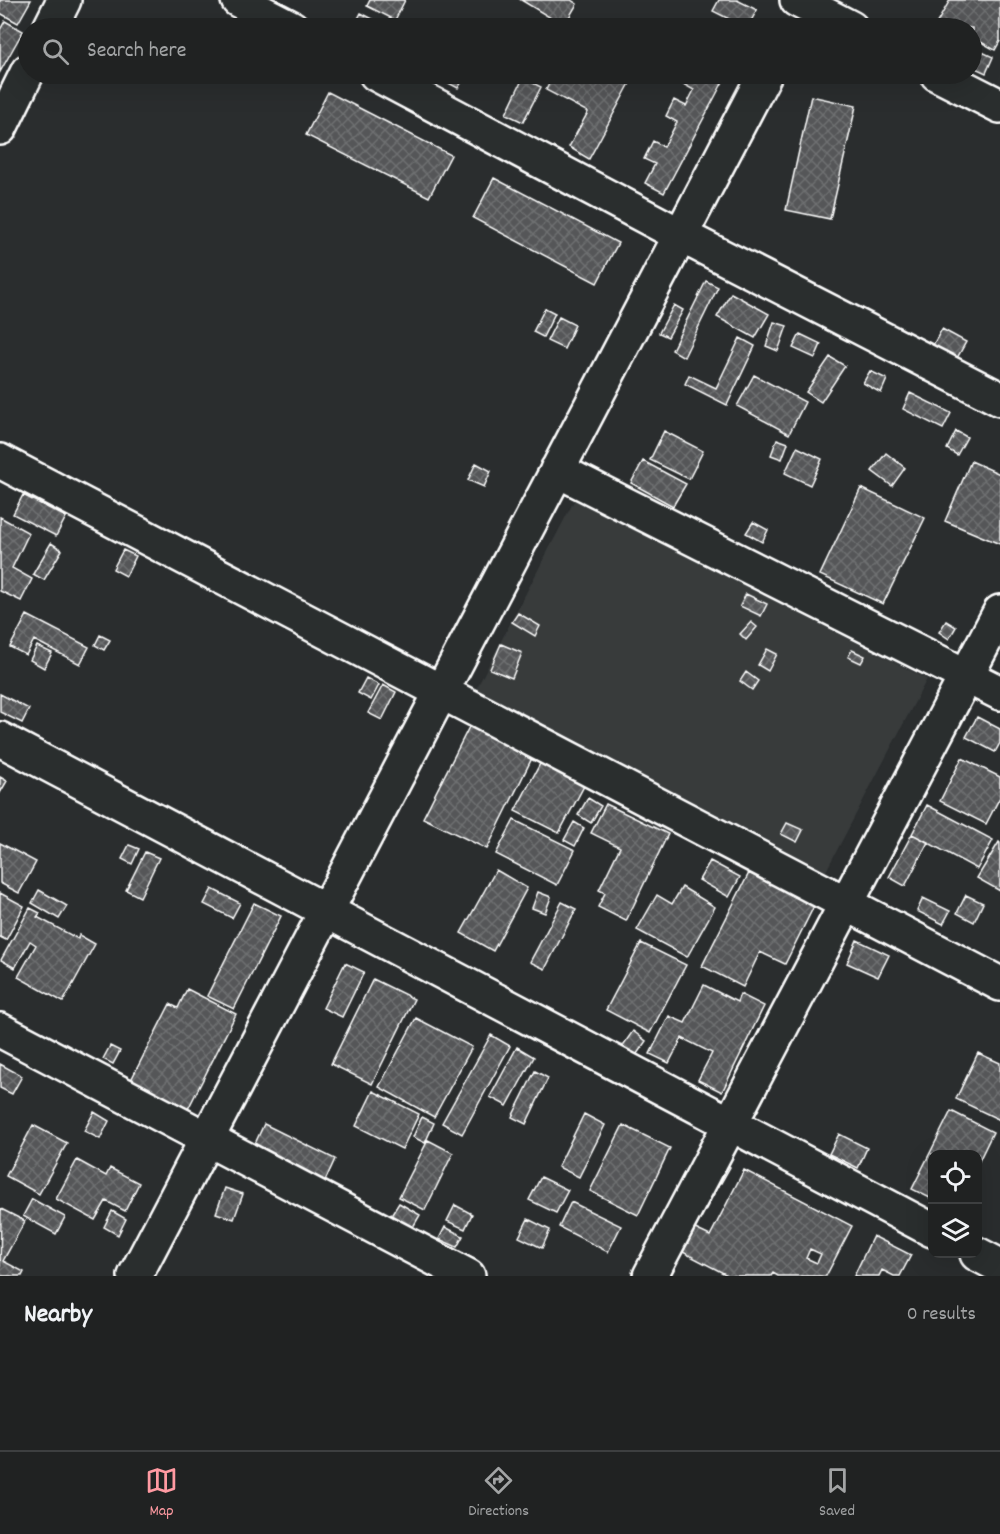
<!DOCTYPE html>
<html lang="en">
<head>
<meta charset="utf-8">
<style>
  :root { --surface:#202222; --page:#2d2f2f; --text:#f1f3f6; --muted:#a2a4a5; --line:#3d3f40; --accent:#ff9aa2 }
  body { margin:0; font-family:Dekko,sans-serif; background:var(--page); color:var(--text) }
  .controls { position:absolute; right:18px; bottom:18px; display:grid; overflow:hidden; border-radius:12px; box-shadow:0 6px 24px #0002 }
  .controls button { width:54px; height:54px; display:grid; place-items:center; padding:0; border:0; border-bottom:2px solid var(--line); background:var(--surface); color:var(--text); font:30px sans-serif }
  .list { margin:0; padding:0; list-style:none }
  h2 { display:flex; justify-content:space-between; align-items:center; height:78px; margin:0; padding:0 24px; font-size:26px }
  h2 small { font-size:20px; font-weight:400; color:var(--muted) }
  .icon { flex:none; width:33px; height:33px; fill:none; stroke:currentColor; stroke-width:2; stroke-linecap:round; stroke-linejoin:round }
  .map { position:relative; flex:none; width:1000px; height:1276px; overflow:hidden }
  .search { position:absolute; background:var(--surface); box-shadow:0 6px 24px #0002; left:18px; right:18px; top:18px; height:66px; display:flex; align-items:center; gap:15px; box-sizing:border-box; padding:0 21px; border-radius:33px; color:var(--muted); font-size:22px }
  .sheet { height:174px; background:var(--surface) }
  nav { display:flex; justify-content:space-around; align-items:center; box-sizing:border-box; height:84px; border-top:2px solid var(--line); background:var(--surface); font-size:16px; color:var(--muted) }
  nav a { display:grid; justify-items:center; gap:3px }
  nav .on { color:var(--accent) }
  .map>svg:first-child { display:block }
</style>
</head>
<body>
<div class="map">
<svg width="1000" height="1276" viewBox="0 0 1000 1276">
  <defs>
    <pattern id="building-cross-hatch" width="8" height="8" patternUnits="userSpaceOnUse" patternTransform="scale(1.5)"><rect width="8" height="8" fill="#555758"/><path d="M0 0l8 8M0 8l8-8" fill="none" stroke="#6e7071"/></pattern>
  </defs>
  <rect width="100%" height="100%" fill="#2a2d2e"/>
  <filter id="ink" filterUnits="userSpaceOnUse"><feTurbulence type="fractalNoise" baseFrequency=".0167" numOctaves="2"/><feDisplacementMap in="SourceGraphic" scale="12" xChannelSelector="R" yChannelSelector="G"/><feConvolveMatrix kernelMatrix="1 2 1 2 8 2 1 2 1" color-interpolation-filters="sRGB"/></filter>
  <g filter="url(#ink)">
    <path fill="#373a3b" d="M576,497L927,679L824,875L474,693Z"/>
    <path fill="url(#building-cross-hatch)" stroke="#fff" stroke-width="1.5" fill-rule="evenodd" d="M0,0H31L18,23L0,13Z
      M370,0H405L395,20L367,6Z
      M521,0H571L577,4L564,26Z
      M719,0H737L757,10L747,28L713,11Z
      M950,0H1000V41L995,50L972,37V28H934Z
      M361,13L390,28H353Z
      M5,21L23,31L0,72V30Z
      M980,51L993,57L986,73L973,67Z
      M438,74H467L458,88L437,77Z
      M554,74H635L589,159L569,147L588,112L546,90Z
      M689,74H727L664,193L645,183L655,164L644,159L653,141L664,147L677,122L666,116L674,100L686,106L694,90L683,84Z
      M523,78L541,87L523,122L506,114Z
      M328,92L451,155L429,197L306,135Z
      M811,96L856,106L830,219L786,210Z
      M494,178L618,243L597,283L473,218Z
      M706,281L718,287L684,357L672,350Z
      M731,293L769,314L755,338L717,317Z
      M674,305L683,310L668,337L659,333Z
      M545,308L555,313L543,337L533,332Z
      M559,317L575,325L564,349L547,341Z
      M774,322L787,326L778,351L766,346Z
      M942,329L966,342L957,358L933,345Z
      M800,334L821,344L815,358L793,348Z
      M740,338L755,346L727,405L685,384L689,375L716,388Z
      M830,357L845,366L821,402L806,392Z
      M870,371L887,379L881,393L863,383Z
      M754,375L805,402L789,434L737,406Z
      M910,393L951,413L943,429L903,409Z
      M664,431L703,451L689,479L650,460Z
      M956,431L967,437L957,455L947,449Z
      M777,439L788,443L782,459L771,455Z
      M797,447L822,459L810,485L785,473Z
      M886,453L905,468L892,486L872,471Z
      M643,461L686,484L673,506L631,483Z
      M971,461L1000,474V544L945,521Z
      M476,463L491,471L484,487L468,480Z
      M861,488L925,518L883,604L820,575Z
      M23,495L66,517L56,536L13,514Z
      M0,517L29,533L12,568L32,579L21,601L0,591Z
      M753,522L768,530L762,542L746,533Z
      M51,543L62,550L44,580L33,574Z
      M123,550L136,556L126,576L113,569Z
      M746,594L767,604L761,616L740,606Z
      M518,613L540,626L535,636L512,622Z
      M27,615L89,647L80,664L34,640L26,655L10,647Z
      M946,621L956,627L949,639L939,632Z
      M751,622L757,627L746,640L740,634Z
      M100,635L110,640L104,650L95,645Z
      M501,644L522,653L512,678L490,669Z
      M37,646L52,653L44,668L30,660Z
      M767,649L777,654L768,671L758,665Z
      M852,650L865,656L861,663L848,657Z
      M746,672L758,681L752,690L740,681Z
      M366,678L379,685L371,700L358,693Z
      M383,685L396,692L382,720L368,713Z
      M0,694L29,709L22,723L0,712Z
      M977,717L1000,729V743L995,752L966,737Z
      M470,725L533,756L487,849L423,818Z
      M962,758L1000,777V797L986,824L940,801Z
      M541,762L585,784L559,833L515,811Z
      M0,777L7,781L0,793Z
      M588,798L601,806L591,823L578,815Z
      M606,804L668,834L626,921L598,907L605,893L599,890L620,847L591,833Z
      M927,805L993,840L977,869L912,834Z
      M514,820L575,850L557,885L496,854Z
      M574,822L584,828L575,846L564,840Z
      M787,823L803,830L797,842L781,834Z
      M912,834L928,842L905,886L889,877Z
      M999,842L1000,843V891L977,878Z
      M0,843L36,862L19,893L0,883Z
      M129,845L139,849L132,864L122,859Z
      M145,852L159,858L140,897L126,890Z
      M710,861L740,877L729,897L699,880Z
      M496,870L527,888L493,951L461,933Z
      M749,873L814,906L785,964L760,952L743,987L702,966Z
      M682,887L715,907L687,957L637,930L657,895L672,904Z
      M212,889L240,903L232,918L204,904Z
      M39,890L67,906L59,919L32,903Z
      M538,892L551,897L545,913L532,908Z
      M0,893L24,906L6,940L0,937Z
      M966,895L983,903L974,922L957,913Z
      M923,898L950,911L943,924L917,911Z
      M562,902L576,909L545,969L530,962Z
      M254,903L281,916L234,1009L207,996Z
      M30,908L40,913L37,917L78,939L79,935L95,944L63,1002L18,977L36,945L30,941L15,968L1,960Z
      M857,940L889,955L878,977L847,963Z
      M641,943L686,965L650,1033L606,1010Z
      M345,963L364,972L342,1017L323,1008Z
      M373,979L414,999L372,1084L331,1064Z
      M704,985L737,1002L740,994L764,1006L722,1092L698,1080L712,1053L682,1038L669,1063L650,1054L669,1016L685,1023Z
      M187,989L236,1014L187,1111L130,1082L170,1004L178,1008Z
      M416,1018L472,1047L434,1117L379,1087Z
      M633,1031L646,1041L632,1061L619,1051Z
      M491,1035L510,1046L462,1134L442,1123Z
      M110,1046L120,1051L113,1064L103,1059Z
      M517,1047L534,1057L507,1106L490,1097Z
      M978,1053L1000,1063V1120L956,1099Z
      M0,1064L22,1076L12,1094L0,1088Z
      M535,1071L548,1078L526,1124L512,1117Z
      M373,1091L419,1114L402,1149L356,1126Z
      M951,1111L993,1132L978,1163V1154H932V1199L912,1189Z
      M94,1112L109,1121L100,1139L84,1131Z
      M584,1114L605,1125L579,1177L558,1167Z
      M422,1117L434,1123L425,1143L413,1137Z
      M264,1124L335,1159L325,1181L254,1146Z
      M33,1125L67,1143L39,1194L6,1176Z
      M623,1125L670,1148L638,1215L590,1191Z
      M839,1134L867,1148L858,1168L829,1154Z
      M428,1140L453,1153L425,1210L399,1197Z
      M77,1160L106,1176L110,1168L139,1183L125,1211L106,1201L95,1220L56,1199Z
      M719,1161L730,1167L721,1183L710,1177Z
      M744,1170L852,1226L826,1276H778L773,1273L771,1276H729L677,1249L689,1226L710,1236ZM810,1249L821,1254L817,1263L806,1258Z
      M541,1177L568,1190L556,1213L529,1200Z
      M225,1188L243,1194L234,1219L216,1213Z
      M32,1199L65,1217L56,1234L23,1216Z
      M571,1202L621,1226L608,1252L559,1227Z
      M399,1203L420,1215L409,1234L387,1222Z
      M455,1205L472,1214L465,1229L447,1221Z
      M1,1209L25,1221L3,1261L24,1272L22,1276H0Z
      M112,1211L126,1219L118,1235L104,1227Z
      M528,1219L550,1230L542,1248L519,1237Z
      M445,1227L463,1236L457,1247L439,1239Z
      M873,1236L911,1255L900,1276H894L882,1270L879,1276H854Z"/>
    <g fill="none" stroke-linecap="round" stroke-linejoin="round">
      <defs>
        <path id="minor" d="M238,0L292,28
          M797,0L851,28
          M50,28L64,0
          M376,74L680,235L1000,399
          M937,74L1000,106
          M0,128L28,71
          M0,461L1000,984
          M557,470L1000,693
          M0,739L932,1230
          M0,1030L468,1276
          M977,1254L1000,1266
          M135,1276L765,74
          M650,1276L1000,612"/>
      </defs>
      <use href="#minor" stroke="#fff" stroke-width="38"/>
      <use href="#minor" stroke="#2a2d2e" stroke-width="33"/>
    </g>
  </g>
</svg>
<div class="controls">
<button><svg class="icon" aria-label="locate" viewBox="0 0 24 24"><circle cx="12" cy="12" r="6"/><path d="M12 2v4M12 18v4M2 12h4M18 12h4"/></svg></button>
<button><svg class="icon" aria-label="layers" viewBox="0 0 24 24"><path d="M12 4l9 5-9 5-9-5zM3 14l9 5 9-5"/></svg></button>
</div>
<div class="search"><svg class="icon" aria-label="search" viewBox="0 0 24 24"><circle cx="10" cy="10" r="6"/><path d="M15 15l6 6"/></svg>Search here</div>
</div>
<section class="sheet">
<h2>Nearby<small>0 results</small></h2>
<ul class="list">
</ul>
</section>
<nav>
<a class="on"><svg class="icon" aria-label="map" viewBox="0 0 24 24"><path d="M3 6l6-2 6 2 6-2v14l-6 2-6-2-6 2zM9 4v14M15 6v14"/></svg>Map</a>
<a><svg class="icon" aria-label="directions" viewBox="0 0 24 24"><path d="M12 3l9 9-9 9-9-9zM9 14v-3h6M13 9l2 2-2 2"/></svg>Directions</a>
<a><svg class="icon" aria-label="saved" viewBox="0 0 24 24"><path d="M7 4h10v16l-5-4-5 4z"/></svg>Saved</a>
</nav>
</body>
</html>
